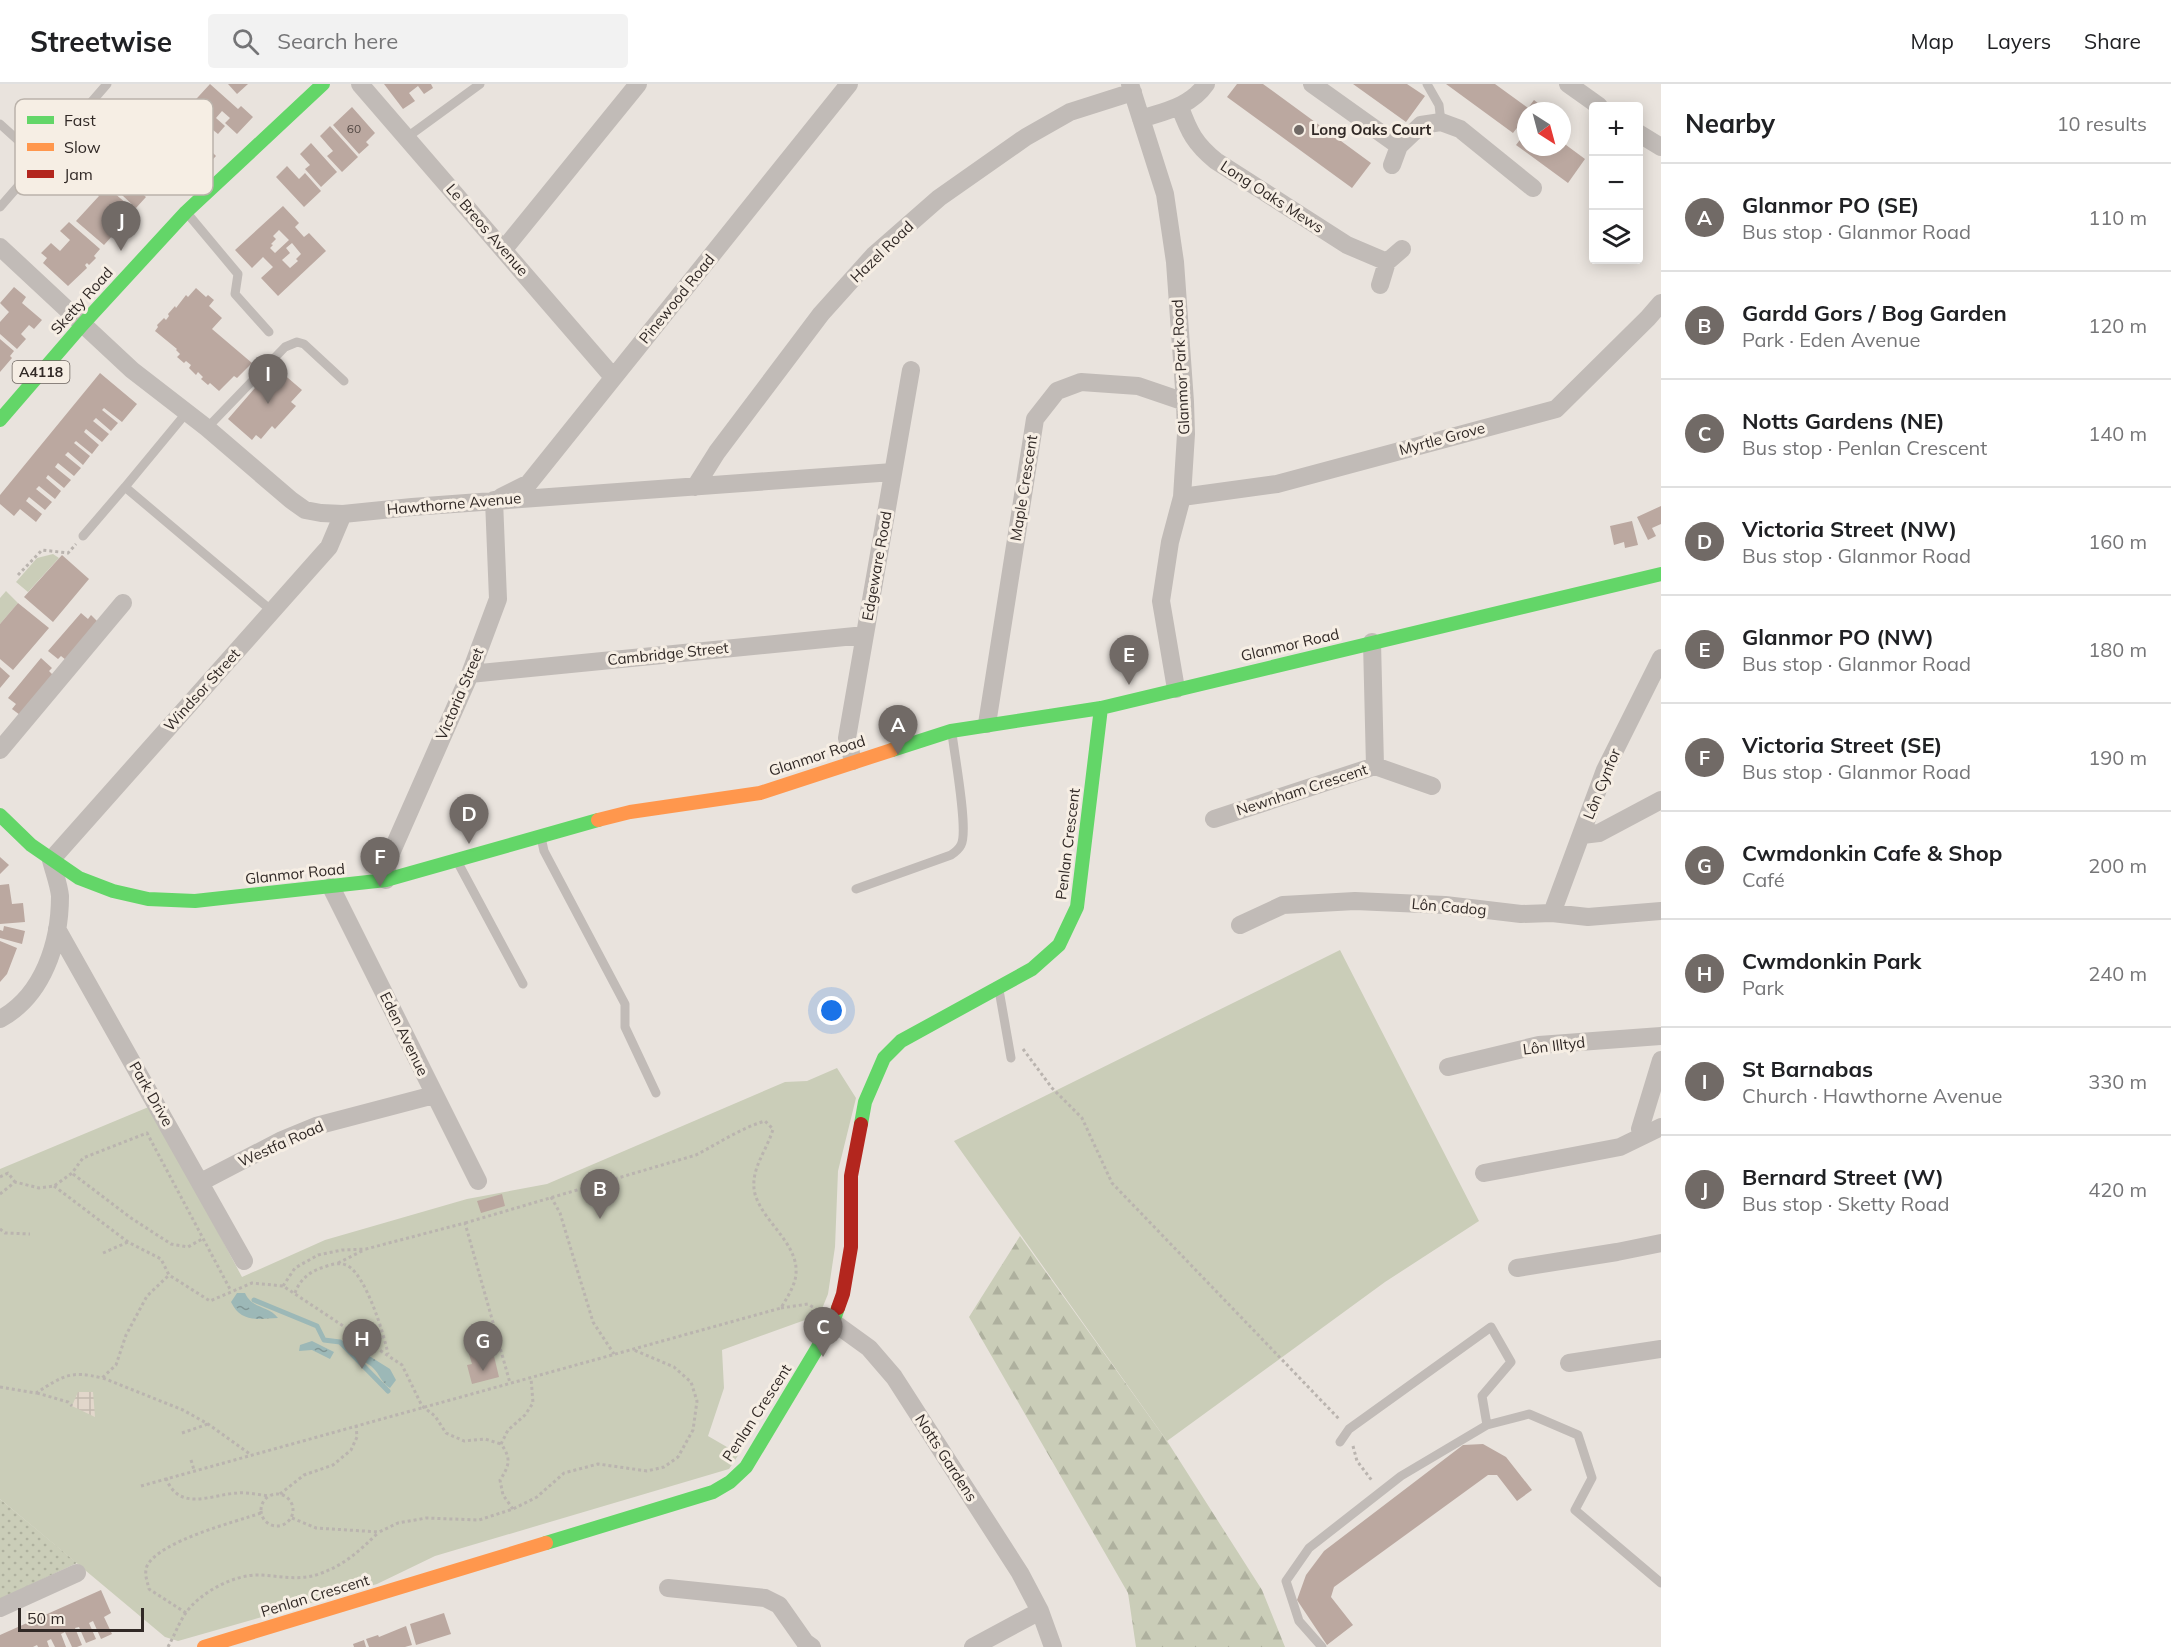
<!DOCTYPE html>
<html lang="en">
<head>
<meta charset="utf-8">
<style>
  :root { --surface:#fff; --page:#f2f2f2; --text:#202124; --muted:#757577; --line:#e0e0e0; --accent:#716a66 }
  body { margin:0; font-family:Mulish,sans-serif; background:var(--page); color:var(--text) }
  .controls { position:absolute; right:18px; top:18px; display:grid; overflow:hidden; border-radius:6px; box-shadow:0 3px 15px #0003 }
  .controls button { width:54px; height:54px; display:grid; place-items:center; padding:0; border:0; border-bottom:2px solid var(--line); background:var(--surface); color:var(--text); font:30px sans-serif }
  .compass { position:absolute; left:1517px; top:18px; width:54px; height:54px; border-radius:50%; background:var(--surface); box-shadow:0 3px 15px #0003; rotate:144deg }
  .scale { position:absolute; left:18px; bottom:15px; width:126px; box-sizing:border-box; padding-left:6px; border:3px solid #312926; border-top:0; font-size:16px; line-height:21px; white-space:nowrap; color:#312926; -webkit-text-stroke:4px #f6eee4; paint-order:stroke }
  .you { position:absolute; left:832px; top:927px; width:21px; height:21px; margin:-15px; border:4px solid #fff; border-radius:50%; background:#1a73e8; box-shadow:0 0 0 9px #1a73e833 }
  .badge { display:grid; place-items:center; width:39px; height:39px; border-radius:50%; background:var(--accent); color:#fff; font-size:20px; font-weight:700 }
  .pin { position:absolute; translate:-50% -50px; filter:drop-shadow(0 2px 3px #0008) }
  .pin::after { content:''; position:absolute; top:32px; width:21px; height:18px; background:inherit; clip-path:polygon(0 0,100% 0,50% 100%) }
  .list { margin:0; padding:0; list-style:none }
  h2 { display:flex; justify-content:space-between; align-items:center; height:78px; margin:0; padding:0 24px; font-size:26px }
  h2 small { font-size:20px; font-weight:400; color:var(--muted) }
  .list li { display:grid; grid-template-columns:39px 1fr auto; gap:18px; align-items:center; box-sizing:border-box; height:108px; padding:0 24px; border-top:2px solid var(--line) }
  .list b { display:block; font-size:22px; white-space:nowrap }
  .list p { margin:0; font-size:20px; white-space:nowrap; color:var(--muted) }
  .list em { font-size:20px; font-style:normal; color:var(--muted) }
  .icon { flex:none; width:33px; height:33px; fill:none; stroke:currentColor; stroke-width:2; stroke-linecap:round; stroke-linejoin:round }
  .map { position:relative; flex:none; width:1661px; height:1563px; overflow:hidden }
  header { display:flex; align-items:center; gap:36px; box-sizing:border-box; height:84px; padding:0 30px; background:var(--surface); border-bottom:2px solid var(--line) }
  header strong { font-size:28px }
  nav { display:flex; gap:33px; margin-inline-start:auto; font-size:21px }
  .search { width:420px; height:54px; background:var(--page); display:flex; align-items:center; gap:15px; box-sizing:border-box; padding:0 21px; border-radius:6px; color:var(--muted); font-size:22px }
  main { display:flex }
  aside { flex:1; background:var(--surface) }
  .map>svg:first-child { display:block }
</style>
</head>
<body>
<header>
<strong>Streetwise</strong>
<div class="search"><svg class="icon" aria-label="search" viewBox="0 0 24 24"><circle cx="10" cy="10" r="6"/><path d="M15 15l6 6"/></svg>Search here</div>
<nav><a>Map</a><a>Layers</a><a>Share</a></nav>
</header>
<main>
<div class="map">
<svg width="1661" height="1563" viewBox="0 0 1661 1563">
  <defs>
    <pattern id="grass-dots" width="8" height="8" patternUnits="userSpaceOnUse" patternTransform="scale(1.5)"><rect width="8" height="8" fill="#cacdb8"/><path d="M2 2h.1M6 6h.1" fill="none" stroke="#aeb09e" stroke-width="1.8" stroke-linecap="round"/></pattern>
    <pattern id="forest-firs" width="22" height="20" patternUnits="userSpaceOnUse" patternTransform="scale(1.5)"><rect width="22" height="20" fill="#cacdb8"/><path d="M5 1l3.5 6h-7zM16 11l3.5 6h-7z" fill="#aeb09e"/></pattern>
    <pattern id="plaza-grid" width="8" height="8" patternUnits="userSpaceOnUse" patternTransform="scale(1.5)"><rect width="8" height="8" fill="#e2d7cb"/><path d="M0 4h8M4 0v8" fill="none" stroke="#c2b9ae"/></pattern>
    <pattern id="water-ripples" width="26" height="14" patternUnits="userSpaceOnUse" patternTransform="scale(1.5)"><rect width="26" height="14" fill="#9cb8b7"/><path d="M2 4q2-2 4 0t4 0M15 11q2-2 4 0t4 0" fill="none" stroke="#809695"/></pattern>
  </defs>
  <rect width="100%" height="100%" fill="#e9e3dd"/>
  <path fill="url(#grass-dots)" d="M0,1415L77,1479L0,1515Z"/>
  <path fill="url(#forest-firs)" d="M1020,1152L1167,1357L1262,1506L1285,1563H1136L1128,1509L969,1233Z"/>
  <path fill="#cacdb8" d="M53,470L59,474L28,508L16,498L37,474Z
    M6,507L18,519L0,540V514Z
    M1340,866L1479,1137L1385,1198L1167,1357L954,1057Z
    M837,984L856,1014L838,1087L835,1163L828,1210L815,1242L805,1236L722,1266L724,1304L708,1352L739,1370L729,1385L435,1472L377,1500L178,1557L165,1553L0,1415V1085L151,1022L242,1193L325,1156L467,1115L547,1100L785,998L807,997Z"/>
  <path fill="url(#plaza-grid)" d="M78,1308H93L95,1333L72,1322Z"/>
  <path fill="url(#water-ripples)" d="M237,1209H245C253,1226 268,1221 278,1234C258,1235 241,1239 231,1218Z
    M312,1257L334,1268L330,1275L312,1266L299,1267L300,1261Z
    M366,1270L390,1285L396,1296L390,1304C381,1299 380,1290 373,1284C368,1279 364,1279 361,1273Z"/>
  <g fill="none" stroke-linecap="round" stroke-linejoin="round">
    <path stroke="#9cb8b7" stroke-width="5" d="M254,1216L317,1242L324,1256L340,1258L388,1307"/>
  </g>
  <path fill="#bba8a0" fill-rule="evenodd" d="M210,0L238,25L241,22L253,33L237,50L225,39L230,34L222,27L216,34L225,42L218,50L208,42L206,43L187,25Z
    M228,0H248L237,10Z
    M384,0H431L433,4L424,10L418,2L409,9L415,17L403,25Z
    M1237,0H1263L1371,79L1352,104L1227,13Z
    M1353,0H1407L1425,12L1406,38Z
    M1446,0H1495L1528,24L1534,16L1544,24L1542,27H1526V38L1523,36L1513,49Z
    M352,23L375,49L366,58L369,61L359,70L333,41Z
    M175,35L205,64L200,69L205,74L212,68L216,72L197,92L186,81L193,74L187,68L172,83L153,65L167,50L163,47Z
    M330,42L358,73L342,88L327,72L333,67L320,52Z
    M1526,48V63H1562V58L1585,75L1568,99L1516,61Z
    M311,59L337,88L321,103L305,85L310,81L300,70Z
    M140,64L167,89L158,99L152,94L139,107L146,113L136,124L109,99L133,76L130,74Z
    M287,82L299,95L305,89L321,107L304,123L276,93Z
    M99,96L134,126L125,137L119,132L107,146L113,151L104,161L76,137L99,112L91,105Z
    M283,122L299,139L295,143L304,153L309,149L326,167L278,212L261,194L273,183L263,173L252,184L235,166ZM279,146L289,156L275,169L270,164L273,161L271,160L276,155L273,152ZM292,159L301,170L296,175L298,177L290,184L282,176L290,169L286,164Z
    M69,138L100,165L94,172L96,174L89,181L87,179L85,181L87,184L68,202L43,179L47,174L41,169L51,159L60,167L70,156L60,147Z
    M14,203L26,213L22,219L42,236L34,245L29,241L21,250L26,255L17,265L0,250V238L9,228L0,219Z
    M196,204L206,213L208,211L214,216L209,222L222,234L212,245L252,279L237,294L234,292L219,307L210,299L208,301L201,295L203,293L198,288L196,291L189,284L191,281L186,277L184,279L177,273L180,270L176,266L177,265L155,247L158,243L157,241L164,234L166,236L169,232L168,230L175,222L176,224L186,211L188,213Z
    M0,255L14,267L10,272L12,274L0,288Z
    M274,282L302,306L291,318L296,322L275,345L272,342L261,355L256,351L252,356L228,335Z
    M100,289L137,320L122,338L104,324L102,326L118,339L111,347L96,334L93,337L109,350L102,358L86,345L84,348L99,361L92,370L76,357L74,359L90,372L83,381L68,368L65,371L81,384L74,392L58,379L55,383L71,396L64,404L48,391L46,394L61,407L55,415L39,402L36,405L52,418L45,426L29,413L26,417L42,430L36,438L20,425L14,432L0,420V411Z
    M1661,422V440L1652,444L1656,452L1648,456L1637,433Z
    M1632,437L1638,461L1625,464L1624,458L1614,461L1610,442Z
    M62,471L89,495L53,538L24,513Z
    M18,519L49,544L13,586L0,575V540Z
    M81,529L88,535L91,531L99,539L66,576L61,572L58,575L48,567Z
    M41,574L52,584L49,587L54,592L20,631L12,625L16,620L8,614Z
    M0,583L10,592L0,604Z
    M0,773L9,781L0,790Z
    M9,800L12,820L23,819L25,838L0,840V801Z
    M4,842L25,847L22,860L0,854V846L3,847Z
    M0,857L17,864L7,890L0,898Z
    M502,1110L505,1122L481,1129L477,1117Z
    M487,1265L489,1274L494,1272L499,1293L472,1300L467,1281L472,1280L469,1270Z
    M1483,1360L1506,1373L1532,1406L1517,1417L1497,1391H1488L1334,1503L1331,1513L1353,1541L1327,1561L1297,1516L1306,1491L1324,1467L1463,1361Z
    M101,1506L111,1529L104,1533L112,1550L101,1555L93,1537L89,1539L96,1555L86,1559L79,1543L75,1544L82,1561L77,1563H72L65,1548L61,1550L66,1563H55L51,1555L47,1557L49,1563H38L37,1561L33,1563H0V1551Z
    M444,1529L451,1550L416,1561L410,1540Z
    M406,1542L412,1561L405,1563H369L366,1555L378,1551L379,1553Z
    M364,1556L366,1563H354L353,1560Z"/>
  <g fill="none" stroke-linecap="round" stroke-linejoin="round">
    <path stroke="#bab4af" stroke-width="3" stroke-dasharray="3 3" stroke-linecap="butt" d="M18,491L42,466L68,469L76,460
      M1023,965L1052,1004L1082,1034L1112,1099L1340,1336
      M73,1090L131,1134L171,1160L188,1163L202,1155
      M0,1093L8,1089L15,1098
      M54,1102L128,1158L161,1175L169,1191L210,1217L252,1199L283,1202L402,1281L422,1322L435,1332L446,1349L464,1357L485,1355L501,1360
      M0,1110L15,1098L39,1104L54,1102L72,1089L83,1074L147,1049L231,1207
      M551,1113L560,1129L593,1238L614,1270
      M0,1145L5,1149L30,1150
      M103,1169L128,1158
      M338,1179L364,1166
      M283,1202L295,1184L318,1171L342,1166L366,1165L465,1139L510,1299
      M295,1209C299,1197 309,1188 321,1184C330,1181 339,1177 348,1182C366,1192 384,1250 388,1270
      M781,1224L808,1220L816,1225
      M103,1294L183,1326L208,1340L250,1370
      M0,1303L36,1309C63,1292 70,1286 102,1294L116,1281L126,1251L147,1212L169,1191
      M37,1309L68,1318L72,1322
      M182,1349L208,1340
      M1353,1362L1357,1377L1373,1398
      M191,1376L194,1386
      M166,1394C179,1428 210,1411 237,1409C247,1408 259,1411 270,1412
      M141,1402L781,1224C785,1217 789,1211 792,1204C810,1166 764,1142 755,1110C749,1086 767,1067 773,1045L765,1037C741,1044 719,1059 696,1071L465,1139
      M261 1426a16 16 0 1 1 32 0a16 16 0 1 1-32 0Z
      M280,1410L304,1391L333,1381L351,1366L357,1353L356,1341
      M513,1425L503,1411L500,1396C509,1382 512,1375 501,1360L508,1346L525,1331L533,1319L531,1294
      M292,1434L316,1444L379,1448L398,1439L426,1434L479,1436L513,1425L537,1413L564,1389L598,1380L647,1387L664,1383L678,1373L693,1346L697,1317L691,1298L674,1283L634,1266
      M186,1529L149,1505C147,1496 144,1490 147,1482C159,1457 235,1438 261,1429
      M168,1563C174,1552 178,1541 185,1530C199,1509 234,1490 260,1491C280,1492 299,1497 319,1490C345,1481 359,1467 379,1448"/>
    <path stroke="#c1bbb7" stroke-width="9" d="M1427,0L1439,21L1441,38
      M0,40L41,77
      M406,54L480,0
      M0,123L107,0
      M187,129L238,190L235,210L269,248
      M187,328L125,403L272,527
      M207,344L285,263L297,258L304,260L344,297
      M83,452L125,403
      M541,753L544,767L625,920V943L656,1009
      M457,777L523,900
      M856,805L951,771C954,769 959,765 961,761C969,747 954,669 952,649
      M999,906L1011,974
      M1340,1358L1349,1345L1491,1243L1511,1278L1482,1312L1487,1341
      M1322,1563L1299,1537L1286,1497L1309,1464L1401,1392L1487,1341L1529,1330L1578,1351L1592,1394L1575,1426L1661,1499"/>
    <path stroke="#c1bbb7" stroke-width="18" d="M360,0L613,293
      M1130,0L1165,110L1175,178L1185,318L1186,350L1182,413L1170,458L1161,517L1176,605
      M1312,0L1399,62
      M1568,0L1599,22
      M1180,23C1189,48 1195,60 1216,77L1347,161L1387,178
      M1141,35C1166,27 1191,22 1206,0
      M1638,49L1661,63
      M1392,81L1399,62L1421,41L1441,38L1460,45L1533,104
      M0,163L132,286L207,344L291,416L305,426L321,429L343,430L412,423L893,388
      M504,165L638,0
      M1380,201L1387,178L1402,165
      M695,403L717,368L821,230L874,171L939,114L1026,53L1070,28L1133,8
      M501,413L529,399L849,0
      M1182,413L1277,400L1556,325L1648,234L1661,219
      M470,590L865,551
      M987,640L1035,335L1057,307L1081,298L1138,302L1185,318
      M0,666L123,519
      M853,677L847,654L911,286
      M1375,682L1432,702
      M1214,735L1375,682L1372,558
      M1582,751L1599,749L1661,716
      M386,796L388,776L470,590L498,515L494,416
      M331,803L478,1097
      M1552,829L1605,686L1661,574
      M1240,841L1283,821L1355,817L1445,821L1521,830L1552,829L1588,833L1661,827
      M57,845L244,1177
      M0,935C43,912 60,859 60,812C59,801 54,788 51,776L329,463L343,430
      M1448,983L1539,961L1661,952
      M1642,1052L1640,1045L1661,976
      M1484,1089L1620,1063L1661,1043
      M201,1098L282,1056L316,1042L434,1011
      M1517,1184L1617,1168L1661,1159
      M833,1238L869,1264L894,1293L1020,1489L1040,1527L1053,1563
      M1569,1279L1661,1265
      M668,1504L765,1514L779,1521L805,1558L812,1563
      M0,1524L77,1489
      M973,1563L1040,1527"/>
    <path stroke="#63d668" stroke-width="14" d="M0,336L82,241L186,128L323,0
      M892,666L951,647L1101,624L1661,490
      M0,731L31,761L79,794L113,807L148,815L195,817L386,796L598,736
      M861,1040L865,1018L884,974L901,957L1032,885L1059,861L1077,823L1101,624
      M546,1459L713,1408L730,1398L746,1383L833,1238L838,1224"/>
    <path stroke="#ff974d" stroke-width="14" d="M598,736L630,728L760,709L892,666
      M204,1563L546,1459"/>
    <path stroke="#b3261e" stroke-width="14" d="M838,1224L843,1210L851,1163V1092L861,1040"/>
  </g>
  <circle fill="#716a66" stroke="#f6eee4" stroke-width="2" cx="1299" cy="46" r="6"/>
  <g text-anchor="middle" stroke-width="6" stroke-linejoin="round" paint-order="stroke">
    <g font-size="12" fill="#544944">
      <text x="354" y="49">60</text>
    </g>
    <rect fill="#f6eee4" stroke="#6c645f" stroke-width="1.5" x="12.5" y="277" width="57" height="22" rx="4.5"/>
    <g font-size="14" font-weight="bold" fill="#312926">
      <text x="41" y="293">A4118</text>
    </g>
    <g font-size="15" font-weight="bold" fill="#312926" stroke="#f6eee4" text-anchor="start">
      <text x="1311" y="51">Long Oaks Court</text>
    </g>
    <g font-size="15" fill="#312926" stroke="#f6eee4">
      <text transform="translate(1272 113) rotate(33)" y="5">Long Oaks Mews</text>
      <text transform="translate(487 146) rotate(49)" y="5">Le Breos Avenue</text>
      <text transform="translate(882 168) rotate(-44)" y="5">Hazel Road</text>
      <text transform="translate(677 215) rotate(-51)" y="5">Pinewood Road</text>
      <text transform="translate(82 217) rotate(-48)" y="5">Sketty Road</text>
      <text transform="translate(1181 283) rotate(-93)" y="5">Glanmor Park Road</text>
      <text transform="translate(1442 355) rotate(-15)" y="5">Myrtle Grove</text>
      <text transform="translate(1024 404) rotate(-81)" y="5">Maple Crescent</text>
      <text transform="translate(454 420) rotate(-5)" y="5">Hawthorne Avenue</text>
      <text transform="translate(877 482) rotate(-80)" y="5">Edgeware Road</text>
      <text transform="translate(1290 561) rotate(-13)" y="5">Glanmor Road</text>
      <text transform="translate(668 570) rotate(-6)" y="5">Cambridge Street</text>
      <text transform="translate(202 606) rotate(-48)" y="5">Windsor Street</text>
      <text transform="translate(460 610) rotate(-67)" y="5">Victoria Street</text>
      <text transform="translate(817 672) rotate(-18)" y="5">Glanmor Road</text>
      <text transform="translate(1602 700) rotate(-68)" y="5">Lôn Cynfor</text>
      <text transform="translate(1302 706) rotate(-18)" y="5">Newnham Crescent</text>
      <text transform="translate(1068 760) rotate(-83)" y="5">Penlan Crescent</text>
      <text transform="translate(295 790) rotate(-6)" y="5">Glanmor Road</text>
      <text transform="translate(1449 823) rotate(5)" y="5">Lôn Cadog</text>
      <text transform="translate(404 950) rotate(64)" y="5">Eden Avenue</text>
      <text transform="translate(1554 962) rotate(-7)" y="5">Lôn Illtyd</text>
      <text transform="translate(151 1010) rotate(60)" y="5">Park Drive</text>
      <text transform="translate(281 1060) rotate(-24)" y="5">Westfa Road</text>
      <text transform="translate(757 1329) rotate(-57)" y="5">Penlan Crescent</text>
      <text transform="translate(946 1374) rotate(57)" y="5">Notts Gardens</text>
      <text transform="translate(315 1512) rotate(-17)" y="5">Penlan Crescent</text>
    </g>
  </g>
  <rect x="15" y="15" width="198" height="96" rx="9" fill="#f6eee4" stroke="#bbb3ab" stroke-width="1.5"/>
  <rect x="27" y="32" width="27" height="8" fill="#63d668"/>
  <rect x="27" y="59" width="27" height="8" fill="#ff974d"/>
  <rect x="27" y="86" width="27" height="8" fill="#b3261e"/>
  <g font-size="16" fill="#312926">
    <text x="64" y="42">Fast</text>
    <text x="64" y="69">Slow</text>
    <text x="64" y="96">Jam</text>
  </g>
</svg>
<div class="controls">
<button>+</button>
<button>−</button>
<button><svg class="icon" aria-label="layers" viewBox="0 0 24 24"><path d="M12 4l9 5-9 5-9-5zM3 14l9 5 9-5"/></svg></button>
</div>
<svg class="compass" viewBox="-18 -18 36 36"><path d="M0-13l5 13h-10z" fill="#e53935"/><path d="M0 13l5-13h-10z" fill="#757577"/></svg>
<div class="scale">50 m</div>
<div class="you"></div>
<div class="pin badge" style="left:898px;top:671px">A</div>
<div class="pin badge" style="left:600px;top:1135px">B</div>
<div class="pin badge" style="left:823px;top:1273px">C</div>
<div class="pin badge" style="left:469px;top:760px">D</div>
<div class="pin badge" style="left:1129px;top:601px">E</div>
<div class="pin badge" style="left:380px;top:803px">F</div>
<div class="pin badge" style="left:483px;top:1287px">G</div>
<div class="pin badge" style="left:362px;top:1285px">H</div>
<div class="pin badge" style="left:268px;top:320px">I</div>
<div class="pin badge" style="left:121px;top:167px">J</div>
</div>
<aside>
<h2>Nearby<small>10 results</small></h2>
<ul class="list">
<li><span class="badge">A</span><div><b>Glanmor PO (SE)</b><p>Bus stop · Glanmor Road</p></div><em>110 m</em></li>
<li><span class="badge">B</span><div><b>Gardd Gors / Bog Garden</b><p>Park · Eden Avenue</p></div><em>120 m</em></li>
<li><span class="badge">C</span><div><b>Notts Gardens (NE)</b><p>Bus stop · Penlan Crescent</p></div><em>140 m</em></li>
<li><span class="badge">D</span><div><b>Victoria Street (NW)</b><p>Bus stop · Glanmor Road</p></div><em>160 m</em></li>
<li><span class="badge">E</span><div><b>Glanmor PO (NW)</b><p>Bus stop · Glanmor Road</p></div><em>180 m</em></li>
<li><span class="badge">F</span><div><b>Victoria Street (SE)</b><p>Bus stop · Glanmor Road</p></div><em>190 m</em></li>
<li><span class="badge">G</span><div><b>Cwmdonkin Cafe &amp; Shop</b><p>Café</p></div><em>200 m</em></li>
<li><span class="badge">H</span><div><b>Cwmdonkin Park</b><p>Park</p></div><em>240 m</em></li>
<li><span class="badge">I</span><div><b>St Barnabas</b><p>Church · Hawthorne Avenue</p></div><em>330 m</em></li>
<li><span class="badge">J</span><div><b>Bernard Street (W)</b><p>Bus stop · Sketty Road</p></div><em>420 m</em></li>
</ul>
</aside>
</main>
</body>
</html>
